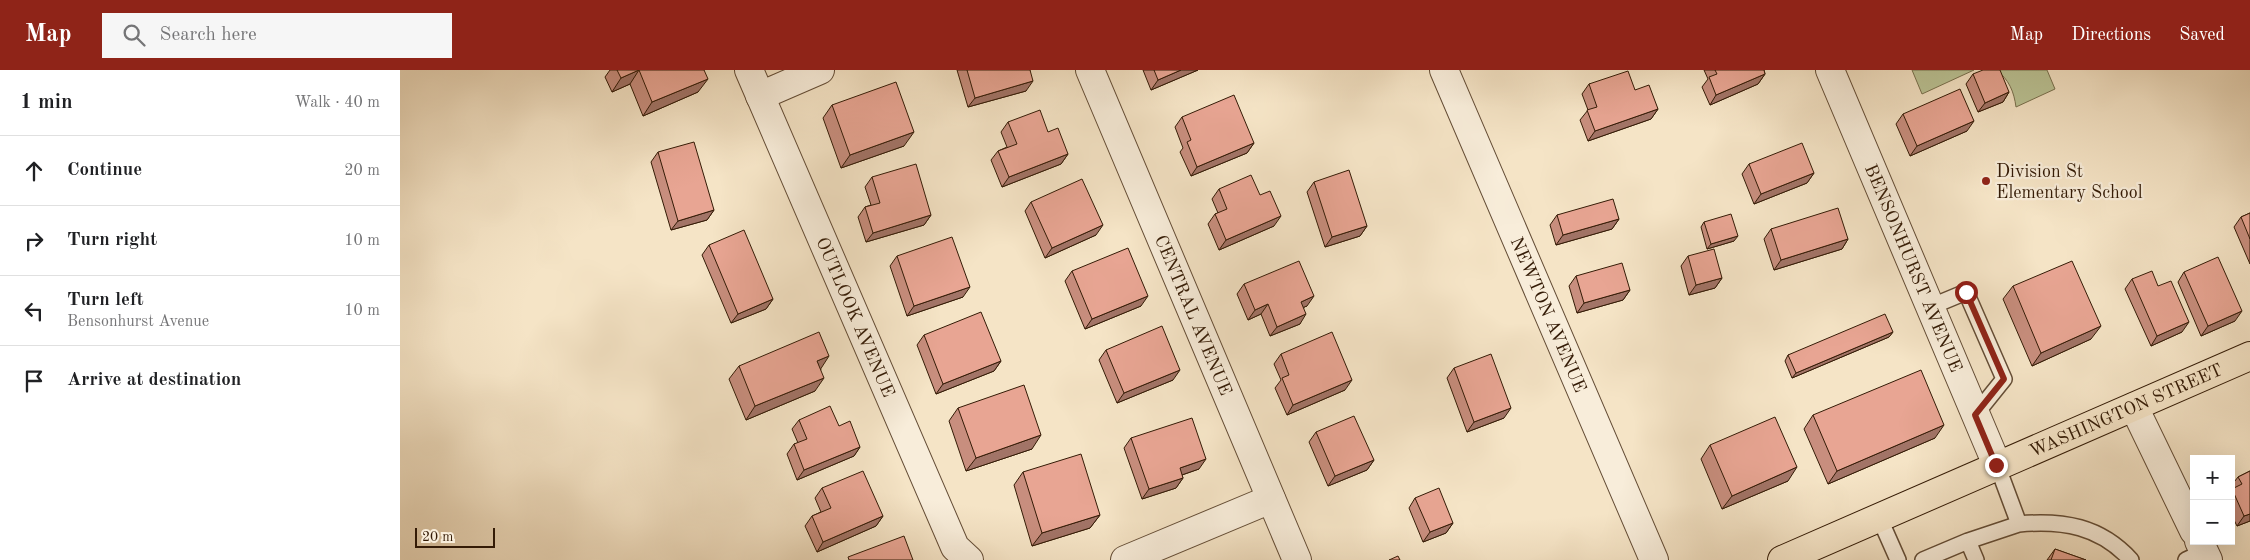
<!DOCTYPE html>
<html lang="en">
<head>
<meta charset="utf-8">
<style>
  :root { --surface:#fff; --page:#f6f6f6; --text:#202124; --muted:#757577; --line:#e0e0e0; --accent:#8f2418 }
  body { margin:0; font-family:"Old Standard TT",serif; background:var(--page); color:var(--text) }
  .controls { position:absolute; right:15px; bottom:15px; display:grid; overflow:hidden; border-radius:0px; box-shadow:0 5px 20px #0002 }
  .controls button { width:45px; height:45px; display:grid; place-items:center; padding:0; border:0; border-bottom:1px solid var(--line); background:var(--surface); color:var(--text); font:25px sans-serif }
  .scale { position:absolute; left:15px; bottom:12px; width:80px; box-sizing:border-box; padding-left:5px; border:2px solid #341b06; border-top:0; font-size:14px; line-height:18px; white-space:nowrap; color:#341b06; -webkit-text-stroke:4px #f8edda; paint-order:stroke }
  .stop { position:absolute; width:15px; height:15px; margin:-11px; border:4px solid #8f2418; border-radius:50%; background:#fff }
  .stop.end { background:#8f2418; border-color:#fff; box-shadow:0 1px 5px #0008 }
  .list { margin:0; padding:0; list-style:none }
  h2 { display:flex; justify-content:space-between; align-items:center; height:65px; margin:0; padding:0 20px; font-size:21px }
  h2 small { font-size:16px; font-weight:400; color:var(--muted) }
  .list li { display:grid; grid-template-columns:32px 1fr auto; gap:15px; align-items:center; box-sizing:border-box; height:70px; padding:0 20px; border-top:1px solid var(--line) }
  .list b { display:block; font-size:19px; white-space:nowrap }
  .list p { margin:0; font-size:16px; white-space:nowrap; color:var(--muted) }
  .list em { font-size:16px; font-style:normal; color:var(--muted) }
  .icon { flex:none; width:28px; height:28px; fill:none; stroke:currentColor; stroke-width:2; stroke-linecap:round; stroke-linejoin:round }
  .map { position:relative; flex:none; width:1850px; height:490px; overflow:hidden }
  header { display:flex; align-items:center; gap:30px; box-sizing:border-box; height:70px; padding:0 25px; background:var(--accent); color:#fff }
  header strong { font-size:24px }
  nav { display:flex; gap:28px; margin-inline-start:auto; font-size:18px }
  .search { width:350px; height:45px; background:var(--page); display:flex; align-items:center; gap:12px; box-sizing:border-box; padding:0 18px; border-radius:0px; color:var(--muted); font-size:19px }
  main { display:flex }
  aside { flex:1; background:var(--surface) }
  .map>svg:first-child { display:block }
</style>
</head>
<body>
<header>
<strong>Map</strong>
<div class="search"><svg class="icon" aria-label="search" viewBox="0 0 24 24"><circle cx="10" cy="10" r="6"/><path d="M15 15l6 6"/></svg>Search here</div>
<nav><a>Map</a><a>Directions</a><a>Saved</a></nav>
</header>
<main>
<aside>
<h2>1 min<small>Walk · 40 m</small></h2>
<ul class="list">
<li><svg class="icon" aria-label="ahead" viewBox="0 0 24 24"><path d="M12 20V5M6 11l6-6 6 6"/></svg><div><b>Continue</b></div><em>20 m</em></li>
<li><svg class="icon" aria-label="right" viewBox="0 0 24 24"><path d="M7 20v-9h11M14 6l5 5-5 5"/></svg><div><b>Turn right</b></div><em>10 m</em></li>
<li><svg class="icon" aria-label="left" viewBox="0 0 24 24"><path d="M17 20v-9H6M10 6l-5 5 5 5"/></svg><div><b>Turn left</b><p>Bensonhurst Avenue</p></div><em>10 m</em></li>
<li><svg class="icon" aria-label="arrive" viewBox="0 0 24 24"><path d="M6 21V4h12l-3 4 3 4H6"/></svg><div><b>Arrive at destination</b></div></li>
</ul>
</aside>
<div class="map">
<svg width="1850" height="490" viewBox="0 0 1850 490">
  <rect width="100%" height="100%" fill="#f5e4c6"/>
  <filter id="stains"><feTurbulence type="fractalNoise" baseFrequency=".004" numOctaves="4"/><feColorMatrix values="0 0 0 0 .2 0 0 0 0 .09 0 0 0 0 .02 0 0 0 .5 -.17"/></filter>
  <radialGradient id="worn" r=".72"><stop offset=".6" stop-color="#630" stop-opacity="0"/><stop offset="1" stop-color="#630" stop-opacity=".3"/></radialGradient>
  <path fill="#bbc496" stroke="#78704e" d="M1512,0H1574L1522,24Z
    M1596,0H1647L1655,19L1616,37C1614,22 1609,9 1596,0Z"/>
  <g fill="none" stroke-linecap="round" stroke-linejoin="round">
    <defs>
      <path id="service" d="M1530,237L1566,222L1604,309L1575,345
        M1597,395L1619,454C1663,450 1700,456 1731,490
        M1479,447L1498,490
        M1568,471L1576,490
        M1523,490L1568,471L1619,454
        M1786,490L1803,482"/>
      <g id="minor">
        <path id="s1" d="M349,0L555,477L569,490"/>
        <path id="s2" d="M690,0L897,490"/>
        <path id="s3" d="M1044,0L1254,490"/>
        <path id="s4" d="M1430,0L1597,395"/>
        <path d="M1734,337L1794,461"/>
        <path d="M1799,471L1808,490"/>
        <path d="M725,490L871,429"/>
      </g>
      <path id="tertiary" d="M360,26L420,0"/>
      <g id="trunk">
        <path id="s5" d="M1382,490L1850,286"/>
      </g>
    </defs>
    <use href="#service" stroke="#644d36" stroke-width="18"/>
    <use href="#minor" stroke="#644d36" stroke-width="30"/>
    <use href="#tertiary" stroke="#644d36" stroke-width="30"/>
    <use href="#trunk" stroke="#341b06" stroke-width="30"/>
    <use href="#service" stroke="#f8edda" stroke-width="15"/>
    <use href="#minor" stroke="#f8edda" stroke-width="28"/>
    <use href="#tertiary" stroke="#f8edda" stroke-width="28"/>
    <use href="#trunk" stroke="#f5e4c6" stroke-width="28"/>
  </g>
  <path fill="#c88e7e" stroke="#341b06" d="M210,0H304L298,22L243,46L230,14L212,22L205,7Z
    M557,0H630L626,21L568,37Z
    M743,0H798L751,20Z
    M1304,0H1364L1365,4L1358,14L1310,35L1302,17L1308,9Z
    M1573,4L1609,22L1603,32L1578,42L1566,14Z
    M1189,14L1235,20L1258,39L1251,49L1188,71L1180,50L1188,40L1182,24Z
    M432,35L504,76L441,98L423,48Z
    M1503,44L1567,61L1510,86L1496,54Z
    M782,47L854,73L847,83L791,106L780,82L783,78L775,57Z
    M608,52L648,62L668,84L661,94L602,117L591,90L598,81L607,77L601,62Z
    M258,82L314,140L307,150L271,160L251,92Z
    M1349,94L1414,103L1407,113L1354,134L1342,104Z
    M472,107L531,145L524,155L466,172L458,147L465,137L471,135L465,117Z
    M914,112L967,156L960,166L925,177L907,122Z
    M819,119L874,156L819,180L808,154L815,144L818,143L812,129Z
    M631,132L696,165L645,188L625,141Z
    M1850,143V194L1834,157L1841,147Z
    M1157,145L1219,149L1212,159L1156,175L1150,155Z
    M1304,152L1334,171L1307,179L1301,157Z
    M1371,159L1448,169L1442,179L1374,200L1364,169Z
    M309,175L373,229L366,239L331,253L302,185Z
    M497,186L563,227L507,246L490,196Z
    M1288,186L1322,208L1315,218L1289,225L1281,196Z
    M672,201L741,236L685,259L665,211Z
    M1784,202L1835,251L1801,266L1778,212Z
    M1176,206L1230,220L1223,230L1177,243L1169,216Z
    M1732,209L1758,216L1782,262L1751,276L1725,219Z
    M844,214L907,236L904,237L900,254L870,266L861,244L848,250L837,224Z
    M1613,216L1691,269L1632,296L1603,229Z
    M1493,262L1489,267L1392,308L1385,291L1388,285Z
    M524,265L601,291L594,301L536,324L517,275Z
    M706,280L773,310L717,333L699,290Z
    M881,284L945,320L887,345L875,318L881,310L874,294Z
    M339,296L421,299L415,321L346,350L329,309Z
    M1054,298L1104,348L1067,362L1047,308Z
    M558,338L632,379L566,401L549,351Z
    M1413,345L1535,368L1428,414L1404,359Z
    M399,350L439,356L460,377L454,386L397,410L387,384L394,374L398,373L392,359Z
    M916,362L974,390L967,400L928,416L909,372Z
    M731,368L799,399L782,405L783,408L776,418L742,429L724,378Z
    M1310,375L1388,411L1322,439L1301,389Z
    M1850,401V451L1837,456L1831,444V420L1832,419L1831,416L1838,407Z
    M623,402L700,445L690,458L632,476L614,415Z
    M422,418L483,446L476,456L417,482L405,456L412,446L421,442L415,428Z
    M1015,428L1053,453L1046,463L1023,472L1009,438Z
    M1655,479L1686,490H1647Z"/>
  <path fill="#a27467" stroke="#341b06" d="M239,0L230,14L212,22L221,8Z
    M781,0H798L751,20L758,10Z
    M1365,4L1358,14L1310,35L1316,25Z
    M308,9L298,22L243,46L252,32Z
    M633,11L626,21L568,37L575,28Z
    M1609,22L1603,32L1578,42L1585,33Z
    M1258,39L1251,49L1188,71L1195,61Z
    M1574,51L1567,61L1510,86L1517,76Z
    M514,62L504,76L441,98L450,85Z
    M854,73L847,83L791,106L797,97Z
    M668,84L661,94L602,117L609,107Z
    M1414,103L1407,113L1354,134L1361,124Z
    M314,140L307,150L271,160L278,151Z
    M531,145L524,155L466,172L473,163Z
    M881,146L874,156L819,180L826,170Z
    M1219,149L1212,159L1156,175L1163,165Z
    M703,155L696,165L645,188L652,178Z
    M967,156L960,166L925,177L932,167Z
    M1338,166L1334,171L1307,179L1311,174Z
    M1448,169L1442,179L1374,200L1381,190Z
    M1322,208L1315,218L1289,225L1296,215Z
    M570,217L563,227L507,246L514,236Z
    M1230,220L1223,230L1177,243L1184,233Z
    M748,226L741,236L685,259L692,249Z
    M914,226L907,236L894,241L901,232Z
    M373,229L366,239L331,253L338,244Z
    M868,234L861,244L848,250L855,240Z
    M1842,241L1835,251L1801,266L1808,256Z
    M906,244L900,254L870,266L877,257Z
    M1789,252L1782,262L1751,276L1757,266Z
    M1701,256L1691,269L1632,296L1641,283Z
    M1493,262L1489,267L1392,308L1396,303Z
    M429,286L420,300L417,291Z
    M601,291L594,301L536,324L543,314Z
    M780,300L773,310L717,333L724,323Z
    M424,308L415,321L346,350L355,336Z
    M952,310L945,320L887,345L893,335Z
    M1111,338L1104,348L1067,362L1074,352Z
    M1544,355L1535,368L1428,414L1437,401Z
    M641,365L632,379L566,401L576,388Z
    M460,377L454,386L397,410L404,400Z
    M806,389L799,399L773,408L780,398Z
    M974,390L967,400L928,416L935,406Z
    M1397,397L1388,411L1322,439L1332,426Z
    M783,408L776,418L742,429L749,419Z
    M1850,444V451L1837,456L1844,446Z
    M700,445L690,458L632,476L642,463Z
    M483,446L476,456L417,482L423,472Z
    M1053,453L1046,463L1023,472L1030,462Z"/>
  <path fill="#e8a593" stroke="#341b06" d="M217,0H304L308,9L252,32L239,0L221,8Z
    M567,0H630L633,11L575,28Z
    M754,0H781L758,10Z
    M1315,0H1364L1365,4L1316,25L1309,7L1317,4Z
    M1583,0H1600L1609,22L1585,33L1573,4Z
    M1228,1L1235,20L1249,15L1258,39L1195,61L1187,40L1197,37L1189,14Z
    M496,12L514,62L450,85L432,35Z
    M1560,19L1574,51L1517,76L1503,44Z
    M834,25L854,73L797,97L787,72L791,70L782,47Z
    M640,40L648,62L658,58L668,84L609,107L598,81L617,74L608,52Z
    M294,72L314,140L278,151L258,82Z
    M1402,73L1414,103L1361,124L1349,94Z
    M516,94L531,145L473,163L465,137L480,133L472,107Z
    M949,100L967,156L932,167L914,112Z
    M851,105L860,125L870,121L881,146L826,170L815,144L827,139L819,119Z
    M682,109L703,155L652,178L631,132Z
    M1213,129L1219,149L1163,165L1157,145Z
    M1438,138L1448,169L1381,190L1371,159Z
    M1850,143V169L1841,147Z
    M1331,144L1338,166L1311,174L1304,152Z
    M344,160L373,229L338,244L309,175Z
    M552,167L570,217L514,236L497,186Z
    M728,178L748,226L692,249L672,201Z
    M1314,179L1322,208L1296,215L1288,186Z
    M1818,187L1842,241L1808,256L1784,202Z
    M899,191L914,226L901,232L906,244L877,257L868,234L855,240L844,214Z
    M1672,191L1701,256L1641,283L1613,216Z
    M1222,193L1230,220L1184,233L1176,206Z
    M1752,201L1758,216L1771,211L1789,252L1757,266L1732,209Z
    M581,242L601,291L543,314L524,265Z
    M1485,244L1493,262L1396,303L1388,285Z
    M762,256L780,300L724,323L706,280Z
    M419,262L429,286L417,291L424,308L355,336L339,296Z
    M932,262L952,310L893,335L882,308L889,305L881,284Z
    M1091,284L1111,338L1074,352L1054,298Z
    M1521,300L1544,355L1437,401L1413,345Z
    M624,315L641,365L576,388L558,338Z
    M430,336L439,356L450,351L460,377L404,400L394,374L407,369L399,350Z
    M954,346L974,390L935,406L916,362Z
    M1375,347L1397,397L1332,426L1310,375Z
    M792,348L806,389L780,398L783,408L749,419L731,368Z
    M681,384L700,445L642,463L623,402Z
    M463,401L483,446L423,472L412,446L431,438L422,418Z
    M1850,401V444L1844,446L1832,419L1842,414L1838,407Z
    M1039,418L1053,453L1030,462L1015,428Z
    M504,466L513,490H449L448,487Z
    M1655,479L1686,490H1651Z
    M998,486L1000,490H989Z"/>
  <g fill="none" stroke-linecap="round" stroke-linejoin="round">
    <path stroke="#8f2418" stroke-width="6" d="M1566,222L1604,309L1575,345L1596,395"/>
  </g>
  <circle fill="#8f2418" stroke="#f8edda" stroke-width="2" cx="1586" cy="111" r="5"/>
  <g text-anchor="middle" stroke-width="4.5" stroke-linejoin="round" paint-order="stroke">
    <g font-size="18" fill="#341b06" stroke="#f8edda" text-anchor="start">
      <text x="1596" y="107">Division St<tspan x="1596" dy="21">Elementary School</tspan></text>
    </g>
    <g font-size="18" fill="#341b06" stroke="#f8edda">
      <text dy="6" stroke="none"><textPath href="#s4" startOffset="215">BENSONHURST AVENUE</textPath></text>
      <text dy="6" stroke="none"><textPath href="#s2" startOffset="266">CENTRAL AVENUE</textPath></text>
      <text dy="6" stroke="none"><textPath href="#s3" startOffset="266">NEWTON AVENUE</textPath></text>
      <text dy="6" stroke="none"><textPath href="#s1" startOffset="269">OUTLOOK AVENUE</textPath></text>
      <text dy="6" stroke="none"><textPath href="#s5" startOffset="375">WASHINGTON STREET</textPath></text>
    </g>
  </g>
  <rect width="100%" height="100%" filter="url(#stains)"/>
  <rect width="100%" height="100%" fill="url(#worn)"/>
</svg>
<div class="controls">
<button>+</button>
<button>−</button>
</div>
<div class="scale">20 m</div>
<div class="stop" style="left:1566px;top:222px"></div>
<div class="stop end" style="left:1596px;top:395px"></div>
</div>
</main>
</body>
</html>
